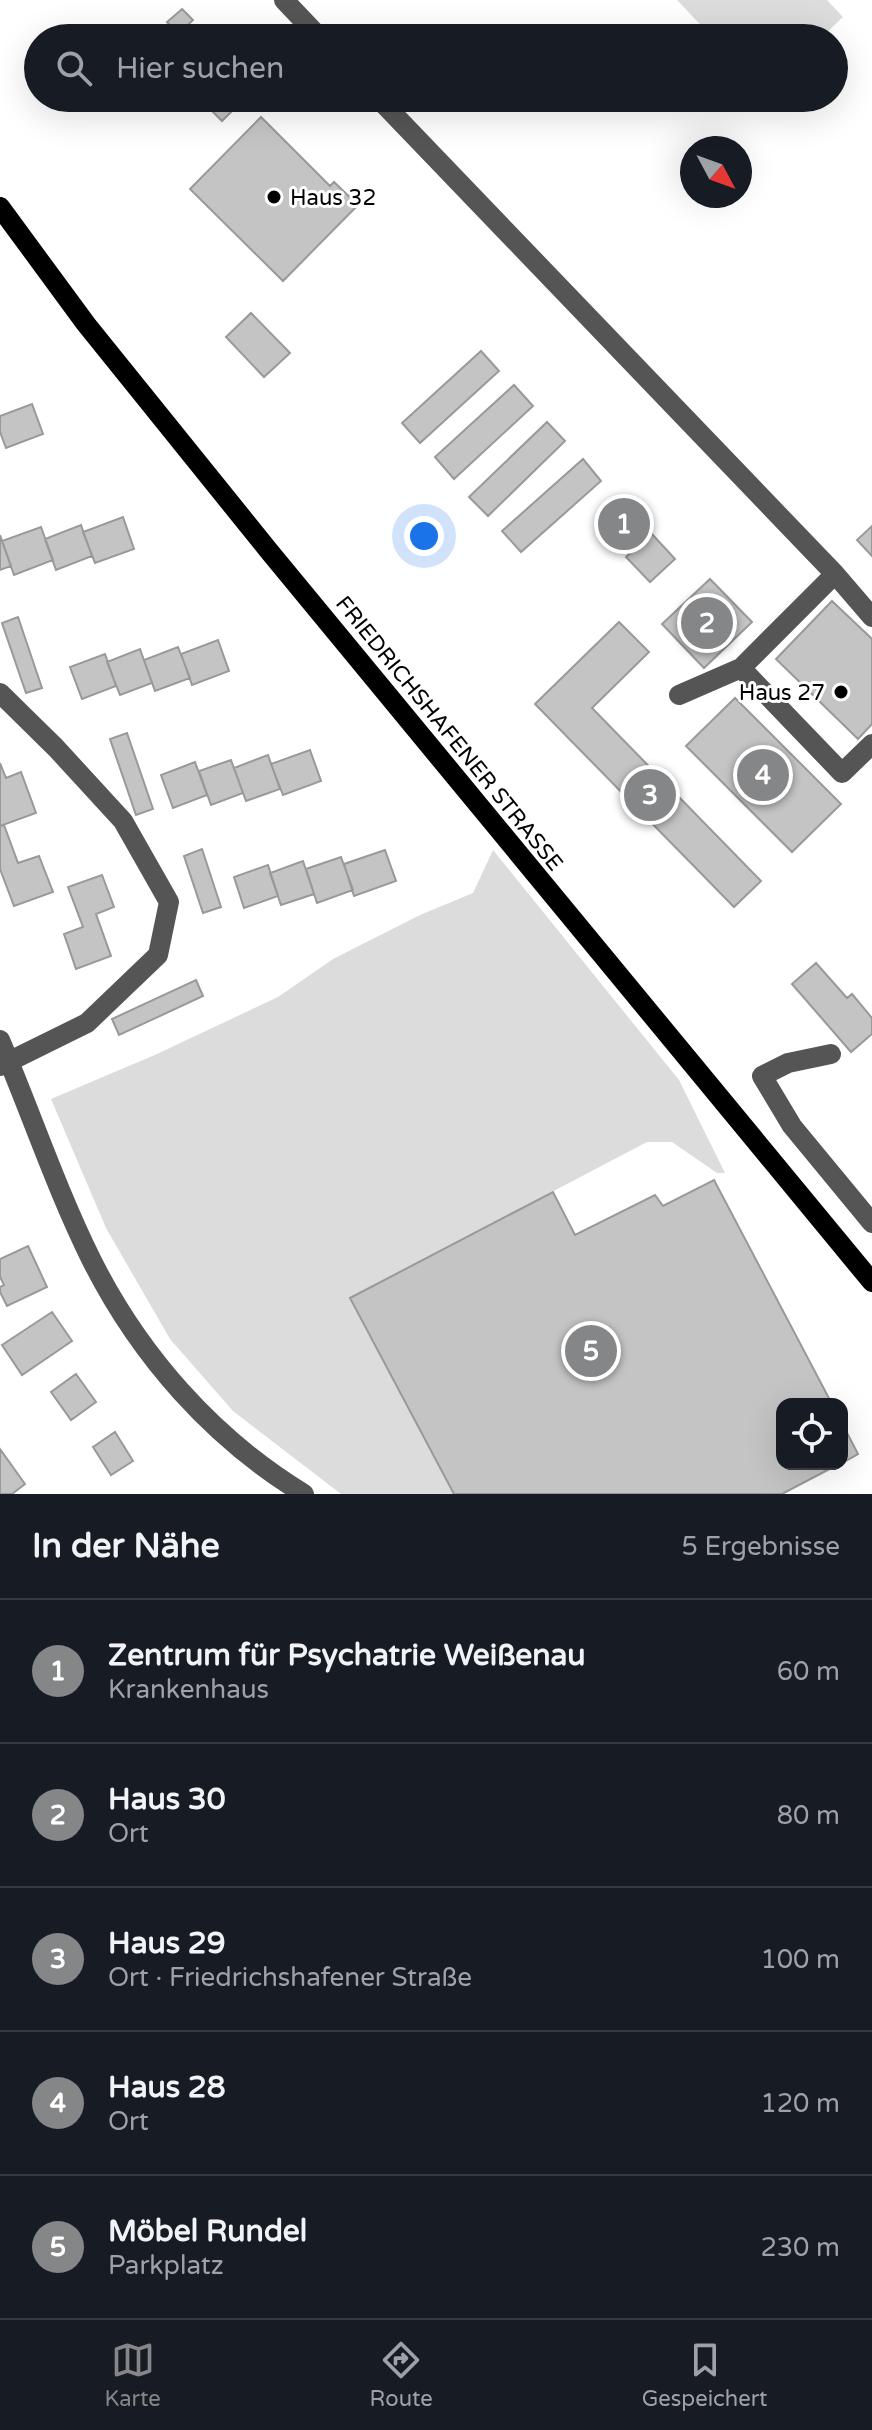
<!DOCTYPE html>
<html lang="de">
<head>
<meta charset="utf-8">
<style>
  :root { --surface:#171b24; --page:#242831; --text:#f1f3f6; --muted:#9ea1a6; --line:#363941; --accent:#858687 }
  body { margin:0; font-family:"Varela Round",sans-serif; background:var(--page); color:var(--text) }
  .controls { position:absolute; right:24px; bottom:24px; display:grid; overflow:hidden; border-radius:16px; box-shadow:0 8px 32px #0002 }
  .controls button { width:72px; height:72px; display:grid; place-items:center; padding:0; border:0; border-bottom:2px solid var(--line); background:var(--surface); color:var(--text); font:40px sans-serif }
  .compass { position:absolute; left:680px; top:136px; width:72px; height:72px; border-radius:50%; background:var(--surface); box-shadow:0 8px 32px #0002; rotate:131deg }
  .you { position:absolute; left:424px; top:536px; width:28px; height:28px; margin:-20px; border:6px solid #fff; border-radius:50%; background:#1a73e8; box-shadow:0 0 0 12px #1a73e833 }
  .badge { display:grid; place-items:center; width:52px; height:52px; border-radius:50%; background:var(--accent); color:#fff; font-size:26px; font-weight:700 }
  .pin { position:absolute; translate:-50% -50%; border:4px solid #fff; box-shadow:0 2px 8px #0006 }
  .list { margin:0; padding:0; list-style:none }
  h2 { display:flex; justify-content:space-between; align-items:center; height:104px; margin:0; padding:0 32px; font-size:34px }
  h2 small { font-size:26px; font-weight:400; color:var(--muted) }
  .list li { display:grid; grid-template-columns:52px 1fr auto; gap:24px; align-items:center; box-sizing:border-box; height:144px; padding:0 32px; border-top:2px solid var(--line) }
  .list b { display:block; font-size:30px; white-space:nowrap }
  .list p { margin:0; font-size:26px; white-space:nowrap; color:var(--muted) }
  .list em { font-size:26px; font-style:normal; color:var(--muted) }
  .icon { flex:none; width:44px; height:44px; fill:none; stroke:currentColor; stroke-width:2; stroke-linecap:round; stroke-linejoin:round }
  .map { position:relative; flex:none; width:872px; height:1494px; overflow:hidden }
  .search { position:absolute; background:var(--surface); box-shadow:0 8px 32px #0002; left:24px; right:24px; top:24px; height:88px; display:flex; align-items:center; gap:20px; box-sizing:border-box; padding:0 28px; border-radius:44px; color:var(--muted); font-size:30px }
  .sheet { height:824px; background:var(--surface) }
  nav { display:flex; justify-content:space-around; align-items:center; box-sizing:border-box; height:112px; border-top:2px solid var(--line); background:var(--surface); font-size:22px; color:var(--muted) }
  nav a { display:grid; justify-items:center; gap:4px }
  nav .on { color:var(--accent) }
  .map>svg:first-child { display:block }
</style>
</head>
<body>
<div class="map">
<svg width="872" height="1494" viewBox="0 0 872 1494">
  <rect width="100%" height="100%" fill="#fff"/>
  <path fill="#dcdcdc" d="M677,0H827L843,17L821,38H713Z
    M493,850L679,1080L725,1173H717L672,1142H647L350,1298L454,1494H341L233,1411L170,1339L106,1228L51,1099L157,1054L278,997L333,959L420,915L473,893Z"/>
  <path fill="#c4c4c4" stroke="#999" stroke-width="2" d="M182,9L193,20L178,34L167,22Z
    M220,98H241L243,100L222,121L209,108Z
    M261,117L330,186L334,182L358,205L283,281L190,189Z
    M251,313L290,353L264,377L226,337Z
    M481,351L499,371L420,443L402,423Z
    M514,385L533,406L454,479L435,457Z
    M32,404L43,434L6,448L0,432V416Z
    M547,422L565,441L488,516L469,497Z
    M583,459L601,481L521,552L502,531Z
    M123,517L134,549L95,563L83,532Z
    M81,525L92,556L56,570L45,539Z
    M872,526V556L857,540Z
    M41,527L53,560L14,575L2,541Z
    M651,533L675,559L650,582L626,557Z
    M0,535L11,566L0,570Z
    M710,579L752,622L704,668L662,624Z
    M832,601L872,639V724L858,739L776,659Z
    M18,617L42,688L26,693L2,623Z
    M619,622L649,652L592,708L761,881L734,907L535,704Z
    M218,640L229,671L192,685L181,654Z
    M178,647L190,678L155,691L144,660Z
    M140,649L152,683L120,695L107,662Z
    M105,654L116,686L82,699L70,667Z
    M735,698L841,804L792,852L686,746Z
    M127,733L153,809L136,815L110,739Z
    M310,750L321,781L283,795L271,764Z
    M268,755L280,789L246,801L234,768Z
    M231,760L243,793L211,805L199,771Z
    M195,762L207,795L173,808L161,775Z
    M0,763L6,778L21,772L36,813L0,826Z
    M4,825L18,863L39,856L53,892L14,906L0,869V826Z
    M202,849L221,907L203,913L184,856Z
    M385,850L396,881L354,896L344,864Z
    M341,857L353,890L317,903L306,869Z
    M303,861L314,894L281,905L270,873Z
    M268,865L278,896L244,908L234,877Z
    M102,875L114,907L96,914L111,956L76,969L64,934L83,927L68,887Z
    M816,963L847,998L852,994L872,1018V1034L851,1052L792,984Z
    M196,980L203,996L119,1035L112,1019Z
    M714,1180L832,1404H782V1464H839L782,1494H454L350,1298L553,1192L575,1235L655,1195L663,1206Z
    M28,1246L47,1287L7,1306L0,1292V1287L4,1285L0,1277V1259Z
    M52,1312L72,1341L22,1375L2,1345Z
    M76,1374L96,1402L71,1420L51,1392Z
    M842,1423L858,1454L842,1463Z
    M115,1432L133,1461L111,1475L93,1447Z
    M0,1449L25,1484L12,1494H0Z"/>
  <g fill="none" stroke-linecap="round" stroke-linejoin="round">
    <path stroke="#555" stroke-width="20" d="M284,0L320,38
      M378,98L835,574L872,617
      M741,668L842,773L872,744
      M0,693L56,748L123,821L169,902L158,955L87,1023L0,1066
      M679,695L741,668L835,574
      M0,1040C31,1113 56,1188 91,1259C139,1355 212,1438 304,1494
      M831,1054L788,1063L762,1076L792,1126L872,1223"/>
    <path stroke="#000" stroke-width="20" d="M0,207L86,324L269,551L872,1282"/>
  </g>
  <g fill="#000" stroke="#fff" stroke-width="3">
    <circle cx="274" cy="197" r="8"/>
    <circle cx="841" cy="692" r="8"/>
  </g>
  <g text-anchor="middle" stroke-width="6" stroke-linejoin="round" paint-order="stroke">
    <g font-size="22" fill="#000" stroke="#fff" text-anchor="start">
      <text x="290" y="205">Haus 32</text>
      <text x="825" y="700" text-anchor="end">Haus 27</text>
    </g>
    <g font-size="22" fill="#000" stroke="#fff">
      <text transform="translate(450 733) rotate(51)" y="8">FRIEDRICHSHAFENER STRASSE</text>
    </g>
  </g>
</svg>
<div class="controls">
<button><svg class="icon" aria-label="locate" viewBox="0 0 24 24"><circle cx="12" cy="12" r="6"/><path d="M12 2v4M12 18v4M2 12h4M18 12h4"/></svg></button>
</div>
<svg class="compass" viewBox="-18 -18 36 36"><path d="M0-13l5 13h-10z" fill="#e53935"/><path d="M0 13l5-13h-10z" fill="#9ea1a6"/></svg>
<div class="you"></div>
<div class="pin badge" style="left:624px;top:524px">1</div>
<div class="pin badge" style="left:707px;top:623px">2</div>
<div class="pin badge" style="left:650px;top:795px">3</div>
<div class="pin badge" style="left:763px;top:775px">4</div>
<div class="pin badge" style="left:591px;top:1351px">5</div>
<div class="search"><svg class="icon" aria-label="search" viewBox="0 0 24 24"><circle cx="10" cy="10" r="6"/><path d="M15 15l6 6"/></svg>Hier suchen</div>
</div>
<section class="sheet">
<h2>In der Nähe<small>5 Ergebnisse</small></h2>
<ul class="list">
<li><span class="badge">1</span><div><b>Zentrum für Psychatrie Weißenau</b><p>Krankenhaus</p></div><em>60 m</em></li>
<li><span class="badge">2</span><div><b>Haus 30</b><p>Ort</p></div><em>80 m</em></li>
<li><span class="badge">3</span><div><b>Haus 29</b><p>Ort · Friedrichshafener Straße</p></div><em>100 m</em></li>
<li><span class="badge">4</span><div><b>Haus 28</b><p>Ort</p></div><em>120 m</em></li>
<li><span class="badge">5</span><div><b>Möbel Rundel</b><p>Parkplatz</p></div><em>230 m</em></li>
</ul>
</section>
<nav>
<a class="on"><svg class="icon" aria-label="map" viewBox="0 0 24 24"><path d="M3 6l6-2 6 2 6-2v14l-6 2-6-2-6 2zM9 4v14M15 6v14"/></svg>Karte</a>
<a><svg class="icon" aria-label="directions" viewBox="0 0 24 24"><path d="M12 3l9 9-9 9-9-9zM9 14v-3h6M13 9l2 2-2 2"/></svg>Route</a>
<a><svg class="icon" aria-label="saved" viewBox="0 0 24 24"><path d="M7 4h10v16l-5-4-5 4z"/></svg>Gespeichert</a>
</nav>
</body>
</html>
